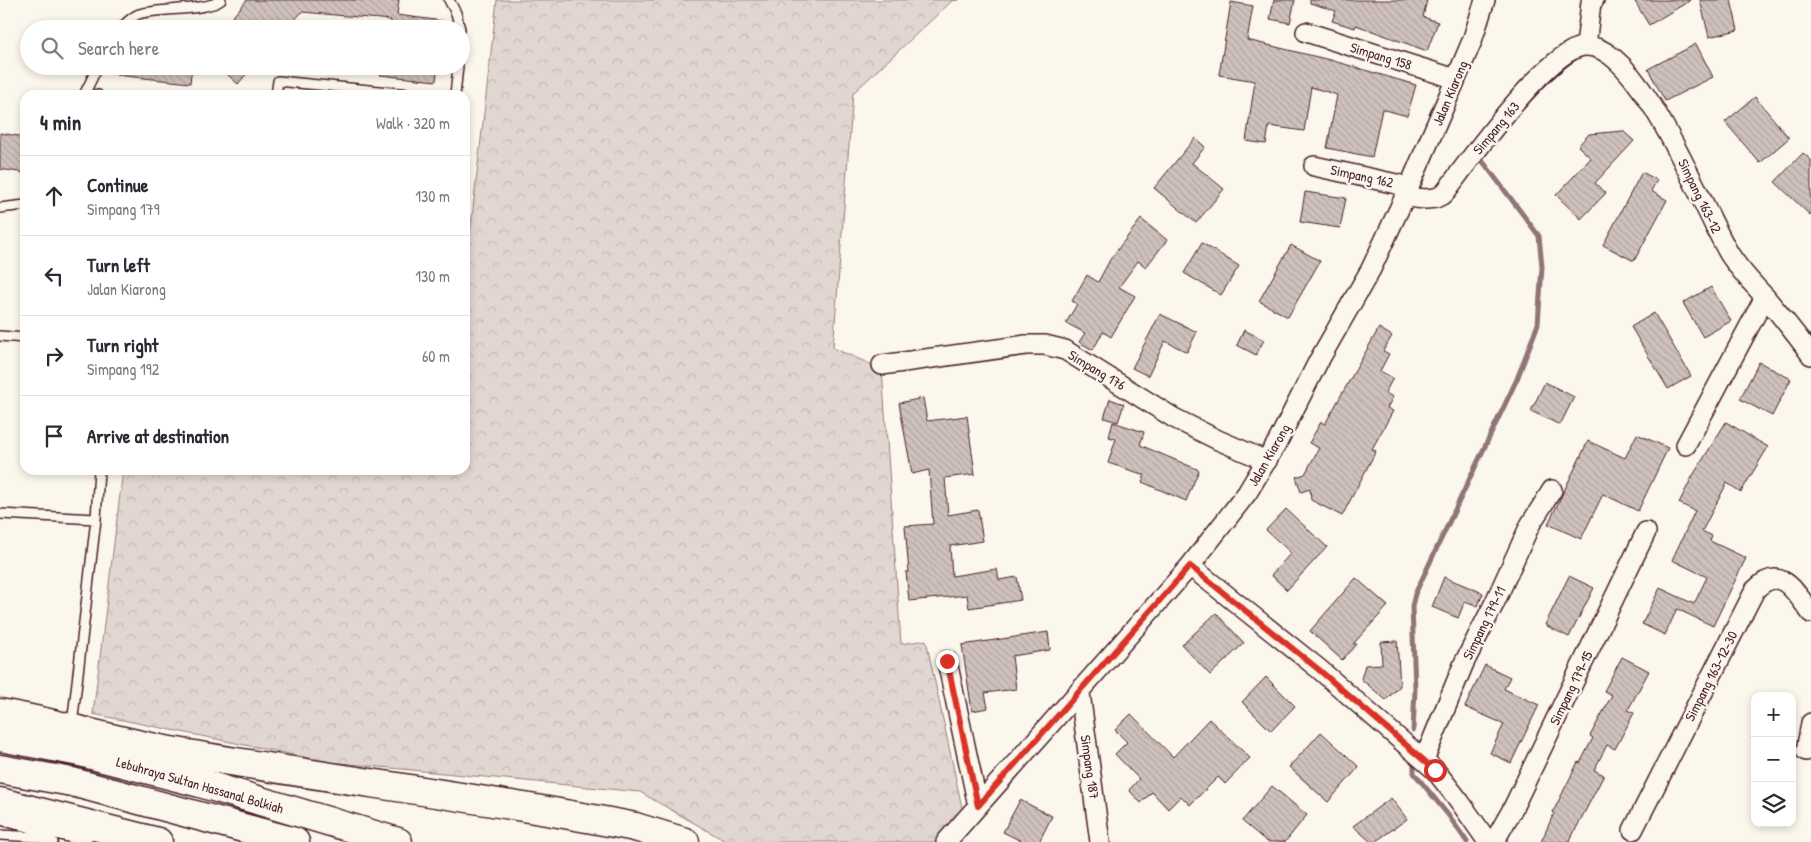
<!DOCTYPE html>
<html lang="en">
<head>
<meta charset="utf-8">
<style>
  :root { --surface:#fff; --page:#f2f2f3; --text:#2b2b33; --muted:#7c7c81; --line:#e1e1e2 }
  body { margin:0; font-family:"Patrick Hand",sans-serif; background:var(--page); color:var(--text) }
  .controls { position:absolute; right:15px; bottom:15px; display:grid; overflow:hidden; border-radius:10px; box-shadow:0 2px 8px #0003 }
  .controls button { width:45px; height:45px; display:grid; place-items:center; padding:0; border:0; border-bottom:1px solid var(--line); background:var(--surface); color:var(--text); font:25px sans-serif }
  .stop { position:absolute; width:15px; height:15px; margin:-11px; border:4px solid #d93025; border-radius:50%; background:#fff }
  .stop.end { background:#d93025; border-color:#fff; box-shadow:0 1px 5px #0008 }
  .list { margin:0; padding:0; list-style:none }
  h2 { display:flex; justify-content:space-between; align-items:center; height:65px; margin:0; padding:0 20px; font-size:21px }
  h2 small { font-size:16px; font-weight:400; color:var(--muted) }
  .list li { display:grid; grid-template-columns:32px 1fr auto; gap:15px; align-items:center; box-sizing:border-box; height:80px; padding:0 20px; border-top:1px solid var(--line) }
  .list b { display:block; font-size:19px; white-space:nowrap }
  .list p { margin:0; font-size:16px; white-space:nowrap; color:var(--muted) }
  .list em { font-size:16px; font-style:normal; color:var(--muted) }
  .icon { flex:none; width:28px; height:28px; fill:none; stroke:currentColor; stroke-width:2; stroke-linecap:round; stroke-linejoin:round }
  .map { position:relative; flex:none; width:1811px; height:842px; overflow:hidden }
  .search { position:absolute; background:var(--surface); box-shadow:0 2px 8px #0003; left:20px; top:20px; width:450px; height:55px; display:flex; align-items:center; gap:12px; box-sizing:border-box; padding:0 18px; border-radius:28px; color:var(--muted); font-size:19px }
  .panel { position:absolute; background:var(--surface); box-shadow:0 2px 8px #0003; left:20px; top:90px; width:450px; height:385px; border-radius:15px }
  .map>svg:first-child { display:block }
</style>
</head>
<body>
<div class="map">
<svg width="1811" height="842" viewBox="0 0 1811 842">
  <defs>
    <pattern id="forest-crowns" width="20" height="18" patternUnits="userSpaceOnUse" patternTransform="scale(1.25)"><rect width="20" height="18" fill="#e2d7d0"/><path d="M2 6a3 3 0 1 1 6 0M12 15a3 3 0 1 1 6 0" fill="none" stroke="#c3b8b3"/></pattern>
    <pattern id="building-back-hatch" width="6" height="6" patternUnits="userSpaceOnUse" patternTransform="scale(1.25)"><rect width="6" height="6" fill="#cfc2bc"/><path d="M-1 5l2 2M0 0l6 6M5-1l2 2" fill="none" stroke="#b3a6a2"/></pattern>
  </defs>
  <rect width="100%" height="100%" fill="#fbf7ec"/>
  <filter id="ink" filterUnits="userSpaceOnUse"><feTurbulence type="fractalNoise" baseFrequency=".02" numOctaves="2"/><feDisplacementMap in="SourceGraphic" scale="10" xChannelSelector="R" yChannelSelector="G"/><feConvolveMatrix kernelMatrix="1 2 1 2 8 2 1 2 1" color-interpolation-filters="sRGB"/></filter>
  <g filter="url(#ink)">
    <path fill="url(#forest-crowns)" stroke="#967b7e" d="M497,0H958L952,1L853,93L833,348L882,369L901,644L926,640L964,817L938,842H727L640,792L329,762L93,714L123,470H465V278Z"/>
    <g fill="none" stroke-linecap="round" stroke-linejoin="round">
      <path stroke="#907477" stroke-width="5" d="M1413,730L1415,690L1412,606L1415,594L1517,379L1538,324L1542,267L1539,236L1481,159
        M1414,761V773L1449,816L1467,842"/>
    </g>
    <path fill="url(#building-back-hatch)" stroke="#4a1f2b" d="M247,0H399L397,15L443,21L442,29H390L391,20L302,12L286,29H222Z
      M1274,0H1295L1290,23L1270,19Z
      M1310,0H1427L1423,17L1438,22L1427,51L1356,25L1355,28L1332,21L1336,11L1310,3Z
      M1634,0H1691L1649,25Z
      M1700,0H1731L1738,30L1709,37Z
      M1231,2L1253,6L1247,40L1334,61L1416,85L1407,116L1382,109L1372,157L1327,148L1337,95L1311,87L1304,131L1269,126L1266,144L1246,141L1255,81L1219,75Z
      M1696,44L1713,77L1665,101L1648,69Z
      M116,66H192L190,83L116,75Z
      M218,66H253L238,84Z
      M380,66H438L436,81L380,75Z
      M1755,97L1789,138L1760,163L1725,122Z
      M1623,131L1634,141L1595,183L1606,193L1581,219L1556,195L1591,158L1578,146L1589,134Z
      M0,133L25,137V173L0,169Z
      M1195,138L1205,147L1192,163L1224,189L1196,223L1154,188Z
      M1803,153L1811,160V216L1775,182Z
      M1642,172L1657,180L1651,191L1667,200L1634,261L1603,245Z
      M1305,192L1346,198L1340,228L1300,222Z
      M1141,219L1167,240L1146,267L1138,261L1119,287L1135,296L1111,337L1103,332L1093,350L1079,342L1085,333L1066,323L1077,304L1072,301L1087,275L1098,282L1111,258Z
      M1202,243L1239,266L1221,295L1184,273Z
      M1291,245L1320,261L1288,317L1259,301Z
      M1711,287L1731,321L1703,337L1683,303Z
      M1654,313L1691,376L1668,389L1631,327Z
      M1160,314L1197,332L1187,352L1165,341L1148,376L1132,368Z
      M1379,328L1392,336L1383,351L1389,354L1380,371L1393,378L1385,393L1393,397L1387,408L1393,411L1372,449L1376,451L1342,516L1311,500L1310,489L1301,492L1296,477L1305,474L1319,448L1309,443L1321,422L1325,424Z
      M1244,330L1264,340L1256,355L1237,345Z
      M1759,362L1791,379L1772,416L1740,399Z
      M1545,382L1574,397L1560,425L1531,411Z
      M923,398L927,421L967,416L975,474L945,478L948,515L978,510L983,541L950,546L952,576L997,569L999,580L1017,577L1021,600L969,608L967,595L909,601L906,572H909L905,526L933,524L929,470L912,474L899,403Z
      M1110,399L1124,404L1118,422L1104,418Z
      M1113,422L1144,432L1140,445L1199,470L1186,501L1142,482L1145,475L1108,463L1116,439L1109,437Z
      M1726,422L1768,447L1741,492L1727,483L1702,531L1712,536L1710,541L1746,558L1713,626L1677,609L1665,635L1642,624L1660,588L1694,604L1707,577L1672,560L1695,511L1679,503L1692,477Z
      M1637,434L1668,448L1638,511L1603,494L1581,539L1548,524L1588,441L1625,458Z
      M1286,509L1327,547L1287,590L1271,575L1291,553L1266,530Z
      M1569,576L1594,588L1569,637L1545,625Z
      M1444,577L1483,593L1478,606L1465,601L1458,618L1432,607Z
      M1356,578L1388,606L1353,644H1357L1342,660L1310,631Z
      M1216,613L1244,643L1210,675L1182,645Z
      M1048,632L1050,650L1012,656L1016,689L985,693L988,708L972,711L962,645Z
      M1397,641L1400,686L1386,700L1361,679L1365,665L1382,664L1381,642Z
      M1622,657L1649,671L1628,710L1634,713L1615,749L1607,745L1594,770L1604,775L1569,842H1541L1554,813L1553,812L1578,762L1580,763L1593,738L1590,736L1612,695L1604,691Z
      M1485,665L1510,677L1504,689L1539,705L1511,763L1490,753L1504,724L1465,707Z
      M1266,677L1295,706L1271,731L1242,702Z
      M1131,714L1173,757L1209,719L1250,758L1225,784L1218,777L1190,805L1181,796L1168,809L1152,792L1141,803L1129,790L1139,779L1115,754L1127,742L1115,730Z
      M1321,732L1359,767L1328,802L1289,767Z
      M1272,786L1307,815L1285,842H1267L1242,821Z
      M1391,798L1407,819L1375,842H1371L1353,826Z
      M1020,800L1052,816L1039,842H1023L1003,832Z"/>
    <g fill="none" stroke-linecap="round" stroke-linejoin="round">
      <defs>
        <path id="lane" d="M449,0L456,13L460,29
          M120,29C125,24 132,16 139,14C158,8 208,11 221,0
          M84,94L98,95
          M84,95L98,66
          M276,95L278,81L420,95
          M455,95L458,66
          M0,208L25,205
          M0,336L25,338
          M0,514L96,519
          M72,725L96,519L99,470
          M0,820L87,842
          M0,835L37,837L53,842"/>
        <path id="street" d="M1306,32L1456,79
          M1586,46L1591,2L1594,0
          M1314,166L1401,185L1415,198L1426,199L1436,198L1444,194C1466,164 1551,46 1586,46C1641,45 1704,213 1730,255C1741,272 1753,284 1766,298C1782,317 1797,335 1811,355
          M882,365L1026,345H1045L1065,350L1174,418L1218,440L1267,461
          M1686,445L1765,297
          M1190,566L1319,669L1435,770L1460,802L1488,842
          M947,661L978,806
          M1080,693L1100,842
          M1806,751L1811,723
          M1424,760L1464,663L1494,604L1530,525L1552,490
          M1633,830L1755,590C1781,563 1795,592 1811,613
          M946,842L1190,566L1247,493L1277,443L1318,362L1371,269L1407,192L1456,79L1472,41L1485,0
          M1494,842L1512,810L1646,532"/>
        <path id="primary" d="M0,713C60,723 117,742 177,752C329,779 483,797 635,827"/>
        <path id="highway" d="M0,737L80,752L200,783L398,842
          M0,769L72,782L295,842
          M0,802L158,842
          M635,827L685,842"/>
      </defs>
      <use href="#lane" stroke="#4a1f2b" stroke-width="12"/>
      <use href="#street" stroke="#4a1f2b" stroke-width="22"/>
      <use href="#primary" stroke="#4a1f2b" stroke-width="31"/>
      <use href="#highway" stroke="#4a1f2b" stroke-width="31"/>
      <use href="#lane" stroke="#fbf7ec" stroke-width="9"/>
      <use href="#street" stroke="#fbf7ec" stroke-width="19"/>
      <use href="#primary" stroke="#fbf7ec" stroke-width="28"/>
      <use href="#highway" stroke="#fbf7ec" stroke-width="28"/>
    </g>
  </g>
  <g fill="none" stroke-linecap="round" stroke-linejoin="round" filter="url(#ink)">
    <path stroke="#d93025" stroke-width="6" d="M947,661L978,806L1190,566L1318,669L1435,770"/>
  </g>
  <g text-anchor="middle" stroke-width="4.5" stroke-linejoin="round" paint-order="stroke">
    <g font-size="14" fill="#4a1f2b" stroke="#fbf7ec">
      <text transform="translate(1381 56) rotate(17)" y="5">Simpang 158</text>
      <text transform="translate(1450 93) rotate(-67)" y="5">Jalan Kiarong</text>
      <text transform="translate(1496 128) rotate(-50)" y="5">Simpang 163</text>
      <text transform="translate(1362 176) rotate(12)" y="5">Simpang 162</text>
      <text transform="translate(1700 196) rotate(64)" y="5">Simpang 163-12</text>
      <text transform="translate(1097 370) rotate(31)" y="5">Simpang 176</text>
      <text transform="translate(1269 455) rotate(-60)" y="5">Jalan Kiarong</text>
      <text transform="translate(1484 623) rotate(-64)" y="5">Simpang 179-11</text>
      <text transform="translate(1711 676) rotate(-63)" y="5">Simpang 163-12-30</text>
      <text transform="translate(1571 688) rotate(-64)" y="5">Simpang 179-15</text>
      <text transform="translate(1090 767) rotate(82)" y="5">Simpang 187</text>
      <text transform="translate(200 785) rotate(16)" y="5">Lebuhraya Sultan Hassanal Bolkiah</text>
    </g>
  </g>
</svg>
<div class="controls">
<button>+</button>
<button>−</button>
<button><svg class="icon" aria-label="layers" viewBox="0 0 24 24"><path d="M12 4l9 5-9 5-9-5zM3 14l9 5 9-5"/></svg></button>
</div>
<div class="stop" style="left:1435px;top:770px"></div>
<div class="stop end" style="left:947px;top:661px"></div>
<div class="search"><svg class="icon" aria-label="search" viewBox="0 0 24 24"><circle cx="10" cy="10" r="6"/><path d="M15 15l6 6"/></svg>Search here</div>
<section class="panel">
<h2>4 min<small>Walk · 320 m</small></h2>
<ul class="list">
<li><svg class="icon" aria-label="ahead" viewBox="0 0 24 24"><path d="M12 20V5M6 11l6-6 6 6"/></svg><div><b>Continue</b><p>Simpang 179</p></div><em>130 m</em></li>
<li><svg class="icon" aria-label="left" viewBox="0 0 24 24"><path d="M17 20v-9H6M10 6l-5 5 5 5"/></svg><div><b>Turn left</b><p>Jalan Kiarong</p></div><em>130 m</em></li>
<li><svg class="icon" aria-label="right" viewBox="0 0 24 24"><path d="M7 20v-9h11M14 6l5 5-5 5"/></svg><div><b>Turn right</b><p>Simpang 192</p></div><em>60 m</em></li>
<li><svg class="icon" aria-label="arrive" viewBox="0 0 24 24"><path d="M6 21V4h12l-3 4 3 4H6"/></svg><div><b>Arrive at destination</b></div></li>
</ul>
</section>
</div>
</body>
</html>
